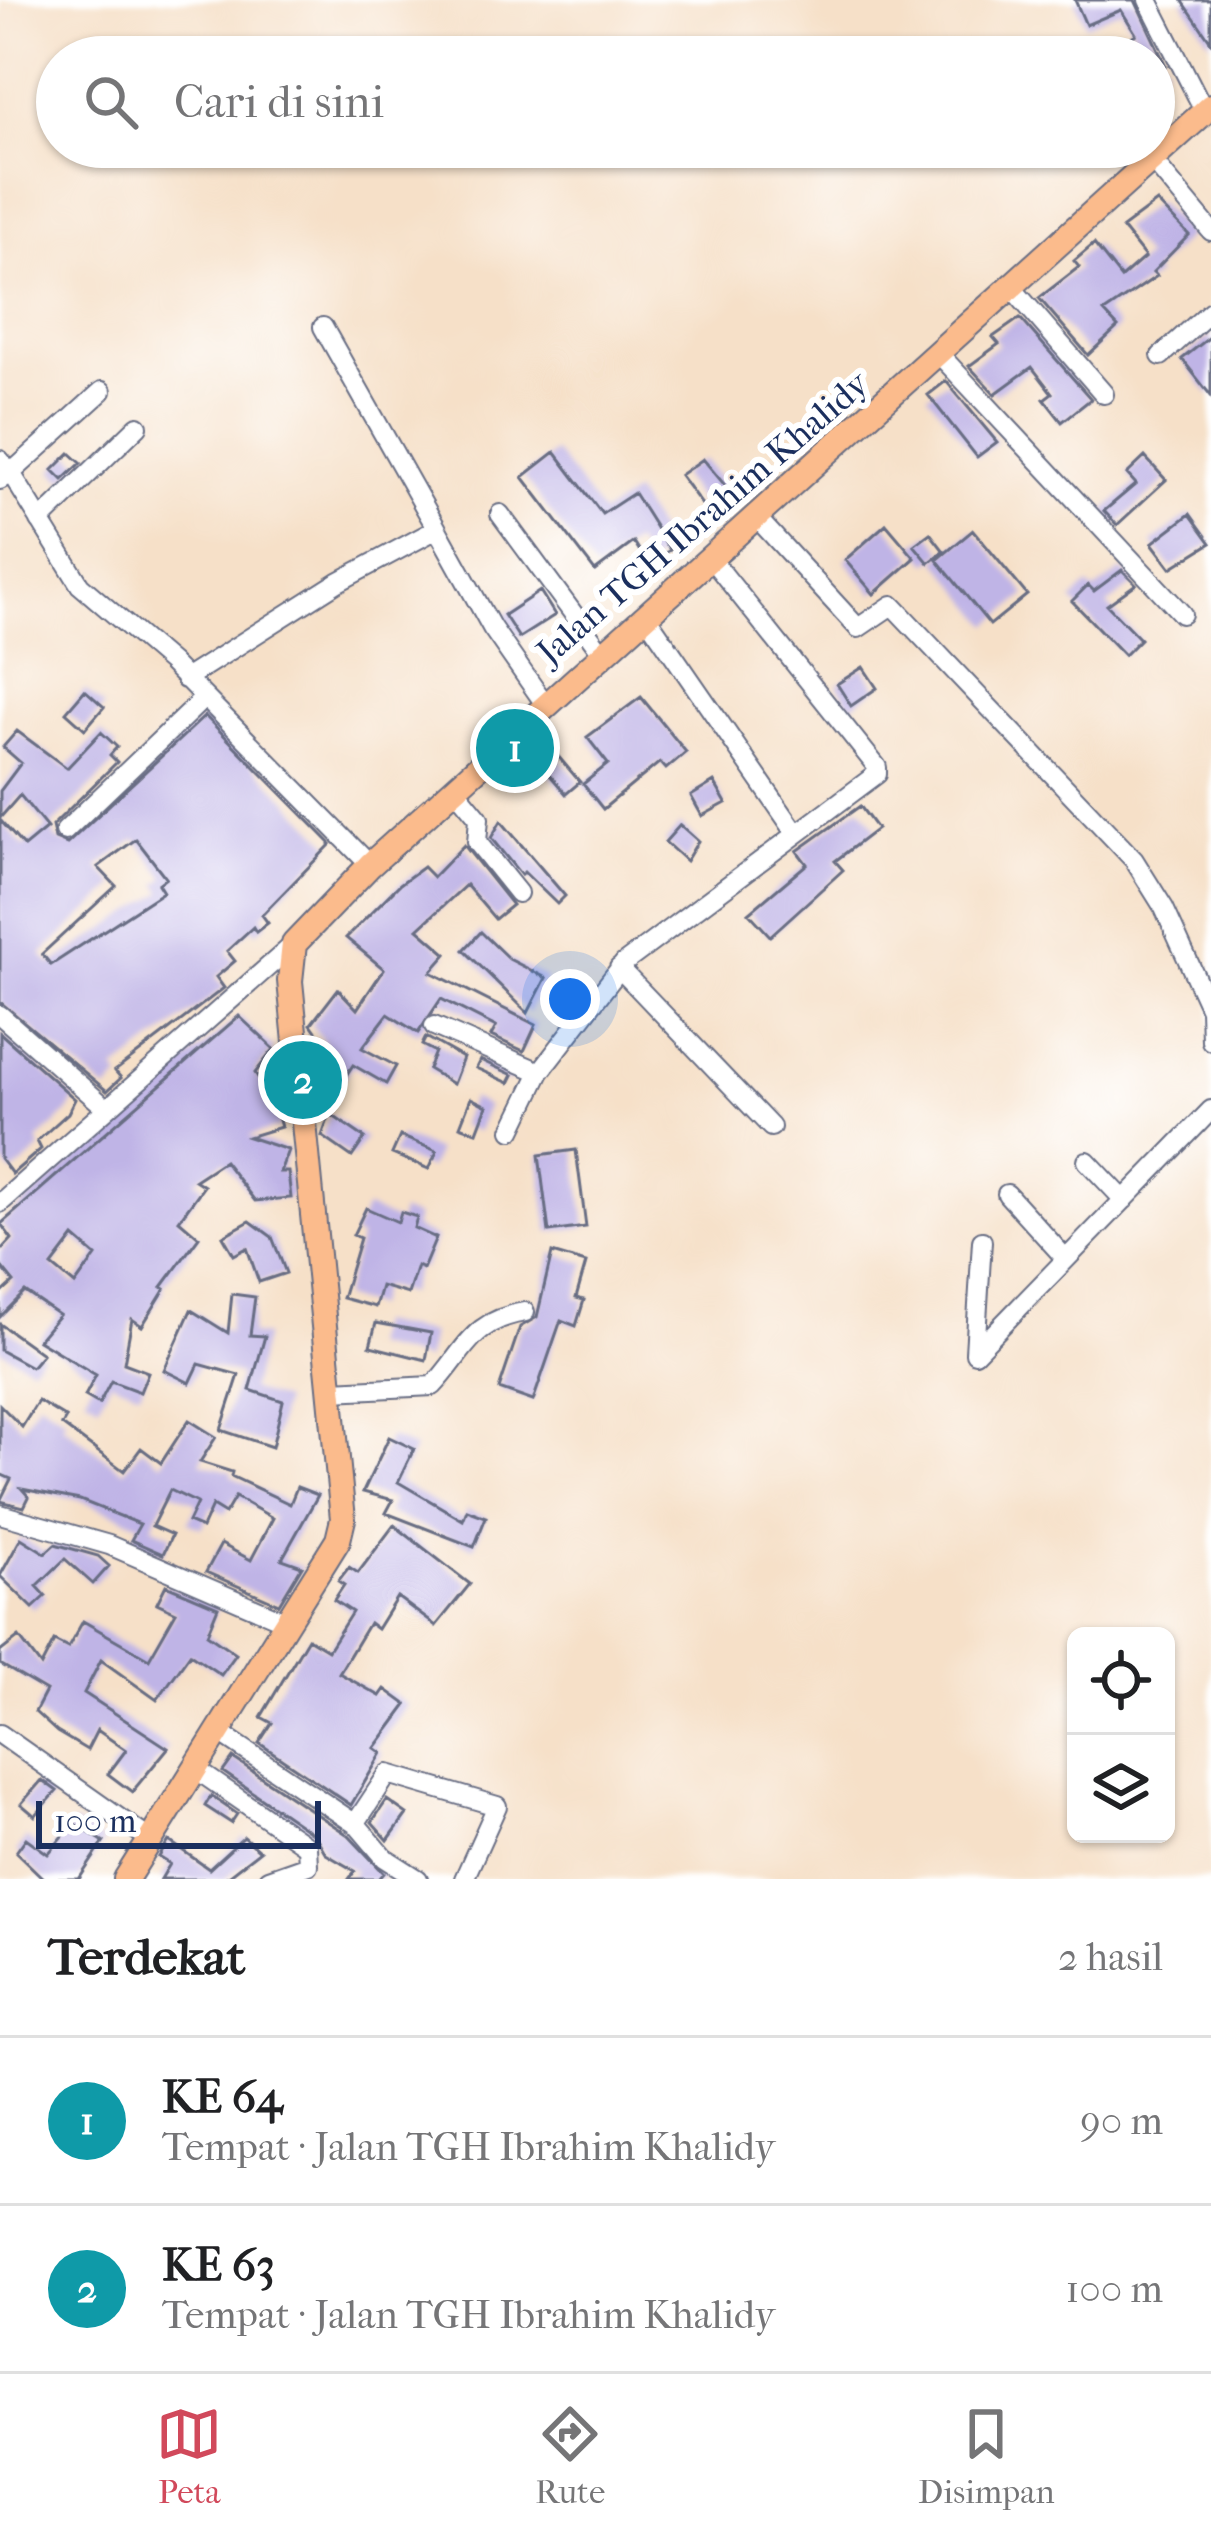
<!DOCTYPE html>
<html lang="id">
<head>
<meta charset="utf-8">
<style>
  :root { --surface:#fff; --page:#f6f6f6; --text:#202124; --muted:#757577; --line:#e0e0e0; --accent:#d1495b }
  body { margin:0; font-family:"IM FELL French Canon",serif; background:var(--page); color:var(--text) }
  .controls { position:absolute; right:36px; bottom:36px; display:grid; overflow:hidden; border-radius:18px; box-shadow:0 3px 9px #0004 }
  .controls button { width:108px; height:108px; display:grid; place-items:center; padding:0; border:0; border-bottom:3px solid var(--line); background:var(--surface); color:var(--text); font:60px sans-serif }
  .scale { position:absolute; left:36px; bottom:30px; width:285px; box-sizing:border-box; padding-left:12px; border:6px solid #1b2f5e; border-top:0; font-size:33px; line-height:42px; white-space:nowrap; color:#1b2f5e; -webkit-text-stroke:9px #fff; paint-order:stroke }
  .you { position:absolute; left:570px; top:999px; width:42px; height:42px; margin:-30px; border:9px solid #fff; border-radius:50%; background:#1a73e8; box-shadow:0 0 0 18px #1a73e833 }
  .badge { display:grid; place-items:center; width:78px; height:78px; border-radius:50%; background:var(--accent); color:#fff; font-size:39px; font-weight:700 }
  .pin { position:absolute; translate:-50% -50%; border:6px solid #fff; box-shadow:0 3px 12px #0006 }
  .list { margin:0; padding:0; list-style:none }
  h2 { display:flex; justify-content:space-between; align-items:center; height:156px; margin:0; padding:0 48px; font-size:51px }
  h2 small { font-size:39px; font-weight:400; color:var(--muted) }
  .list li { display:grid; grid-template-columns:78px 1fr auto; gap:36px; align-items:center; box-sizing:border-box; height:168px; padding:0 48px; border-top:3px solid var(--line) }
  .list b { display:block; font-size:45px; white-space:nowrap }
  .list p { margin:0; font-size:39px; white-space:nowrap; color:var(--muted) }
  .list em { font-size:39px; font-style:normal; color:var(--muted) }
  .icon { flex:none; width:66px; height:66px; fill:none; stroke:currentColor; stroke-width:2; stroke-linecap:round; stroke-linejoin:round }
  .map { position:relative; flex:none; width:1211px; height:1879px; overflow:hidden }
  .search { position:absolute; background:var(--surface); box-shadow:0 3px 9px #0004; left:36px; right:36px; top:36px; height:132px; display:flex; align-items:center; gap:30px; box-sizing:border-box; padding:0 42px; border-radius:66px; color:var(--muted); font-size:45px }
  .sheet { height:492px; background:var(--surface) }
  nav { display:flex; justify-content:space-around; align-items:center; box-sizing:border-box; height:168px; border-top:3px solid var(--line); background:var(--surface); font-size:33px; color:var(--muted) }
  nav a { display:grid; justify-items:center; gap:6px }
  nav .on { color:var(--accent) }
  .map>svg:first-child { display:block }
</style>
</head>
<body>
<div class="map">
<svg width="1211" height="1879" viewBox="0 0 1211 1879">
  <rect width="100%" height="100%" fill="#fff"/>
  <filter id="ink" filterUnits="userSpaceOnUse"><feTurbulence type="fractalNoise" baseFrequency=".00833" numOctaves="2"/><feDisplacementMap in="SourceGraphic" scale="24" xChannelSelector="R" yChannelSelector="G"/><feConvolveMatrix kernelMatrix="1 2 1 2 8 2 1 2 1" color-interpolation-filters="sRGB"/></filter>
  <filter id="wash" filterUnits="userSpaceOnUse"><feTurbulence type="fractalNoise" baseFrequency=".004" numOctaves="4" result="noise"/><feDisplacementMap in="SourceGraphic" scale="48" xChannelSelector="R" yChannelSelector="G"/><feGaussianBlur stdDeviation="2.7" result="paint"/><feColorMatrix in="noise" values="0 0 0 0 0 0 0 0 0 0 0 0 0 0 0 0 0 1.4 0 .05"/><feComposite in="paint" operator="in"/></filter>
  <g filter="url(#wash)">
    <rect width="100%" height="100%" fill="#f6e0c8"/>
    <g id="blocks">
      <path fill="#bfb4e6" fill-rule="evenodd" d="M1075,0H1135L1166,66L1154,74V57H1139L1128,39L1136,34L1121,10L1086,25Z
        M1182,0H1211V42Z
        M1157,202L1189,235L1153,272L1157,276L1104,312L1118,327L1088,355L1039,298L1079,267L1074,261L1094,244L1121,278L1145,257L1122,228Z
        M1020,318L1091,399L1062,422L1044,399L1052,393L1032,367L995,394L969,366L999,344L993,337Z
        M1211,336V396L1182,359Z
        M946,381L997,442L977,457L928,395Z
        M555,452L602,514L634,493L670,550L648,564L634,542L595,571L523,477Z
        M70,453L81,463L63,480L53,470Z
        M1145,457L1166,480L1117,525L1104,511L1136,484L1127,474Z
        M703,459L738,501L714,521L680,475Z
        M1190,514L1211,543L1171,568L1152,543Z
        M886,524L915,558L874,594L845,560Z
        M973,530L1027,595L990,625L937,560Z
        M930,533L944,551L929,563L914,545Z
        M1122,570L1136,584L1107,605L1140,639L1124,655L1072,601L1088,585L1094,591Z
        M540,591L555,615L519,638L504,615Z
        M863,667L877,688L851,706L837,684Z
        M85,690L104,707L85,729L66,712Z
        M641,697L686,752L666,769L660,762L603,809L583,784L608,764L587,737Z
        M205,716L331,844L262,915L268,923L256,932L253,927L227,951L235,961L216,977L224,988L115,1071L121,1078L107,1091L0,1002V820L24,847L47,828L20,795L0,818V791L21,763L3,747L17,731L67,768L101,732L117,747L110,755L117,762L52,826L55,839L67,844ZM136,839L166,878L158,884L163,892L51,965L42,954L116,886L98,867Z
        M557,755L580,782L566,794L543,767Z
        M714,782L726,803L702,816L691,796Z
        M860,806L877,829L835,861L843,870L770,936L749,913L807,864L797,851Z
        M501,821L565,896L557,904L524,872L521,875L491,838Z
        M680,825L698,841L686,861L665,842Z
        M464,845L512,905L495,919L466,885L418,929L447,954L431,972L536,1025L524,1051L491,1036L496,1027L441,999L418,1033L388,1014L362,1048L396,1066L386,1084L353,1065L337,1089L316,1075L314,1061L325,1044L311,1024L338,989L357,1009L384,969L346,938L400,884L423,867L433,877Z
        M481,932L509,959L546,978L528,1013L464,950Z
        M239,1016L274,1049L255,1073L272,1097L281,1127L248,1137L288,1150L280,1172H288L291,1198L255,1201L224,1161L195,1180L204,1186L179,1220L199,1237L162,1287L165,1289L142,1326L132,1319L124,1363L148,1372L140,1392L111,1381L99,1404L85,1396L96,1375L38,1340L59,1315L25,1292L0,1317V1295L14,1282L0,1265V1252L12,1239L1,1224ZM74,1237L96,1256L75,1285L52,1266Z
        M0,1033L75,1099L68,1113L37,1141L41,1149L12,1174L0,1158Z
        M426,1037L463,1058L453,1084L428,1069L435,1052L422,1045Z
        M480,1060L513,1075L509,1083L476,1068Z
        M471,1098L487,1106L477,1132L460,1126Z
        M330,1114L365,1138L352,1157L322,1136Z
        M400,1136L437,1151L429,1169L392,1154Z
        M576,1150L586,1227L549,1232L539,1155Z
        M366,1208L398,1222L401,1212L417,1217L414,1228L436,1238L423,1269L417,1266L408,1294L381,1286L375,1307L342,1298L360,1238L353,1235Z
        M250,1221L272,1237L286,1273L259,1282L247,1248L234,1255L223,1236Z
        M552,1253L586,1263L576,1298L584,1300L576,1326L561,1320L533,1401L499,1389L520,1327L537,1317Z
        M232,1294L255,1297L250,1335L265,1336L250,1390L283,1401L272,1447L221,1430L239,1375L199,1364L190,1383L164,1370L191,1310L228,1333Z
        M376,1323L431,1333L426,1360L370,1346Z
        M0,1324L42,1354L31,1367L0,1350Z
        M38,1401L66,1418L62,1425L124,1471L141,1448L161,1463L189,1420L216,1437L200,1462L232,1472L231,1476L290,1504L297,1487L318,1495L282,1559L302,1566L279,1604L206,1572L221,1544L251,1560L273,1518L235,1497L225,1514L212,1506L202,1528L188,1522L197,1503L170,1490L152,1526L172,1535L163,1554L131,1540L140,1524L80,1500L22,1489L29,1497L24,1507L0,1501L11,1479L0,1474V1405L22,1427Z
        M389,1437L414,1449L398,1482L463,1520L467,1510L486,1517L474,1547L386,1513L393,1500L363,1492Z
        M394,1525L470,1584L436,1626L397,1597L377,1629L369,1623L339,1673L380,1696L385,1689L407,1705L375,1748L382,1753L351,1805L259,1743L272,1723L261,1717L308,1638L328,1650L352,1612L334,1600L344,1585L338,1581L349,1567L358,1573Z
        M21,1538L45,1553L55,1544L98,1556L109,1566L93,1584L65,1559L37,1586L46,1596L33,1608L0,1576Z
        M166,1585L218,1607L207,1634L236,1654L221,1675L190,1654L157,1700L101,1660L84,1693L168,1748L132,1792L108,1774L126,1750L97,1730L87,1750L57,1732L35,1712L46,1691L0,1664V1652L19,1637L41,1666L54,1641L68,1648L83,1621L149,1659L176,1612L157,1603Z
        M233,1758L348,1835L384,1873L379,1879H349L355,1871L326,1854L315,1835L223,1772Z
        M42,1780L57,1791L35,1816L21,1804Z
        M211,1796L237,1814L231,1823L205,1806Z
        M387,1800L407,1814L388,1840L372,1822Z
        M74,1823L104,1842L79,1879H44L16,1852L26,1838L48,1854Z
        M244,1837L260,1851L224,1879H161L170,1864L159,1857L169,1841L209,1869Z"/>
    </g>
  </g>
  <g filter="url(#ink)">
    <use href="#blocks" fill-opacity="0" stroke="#686d83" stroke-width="3"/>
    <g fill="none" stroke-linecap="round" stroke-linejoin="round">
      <defs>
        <path id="minor" d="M1148,0L1205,112
          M1153,161L1211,231
          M1013,289L1104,394
          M323,327L437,529
          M940,355L1182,614
          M1161,356L1211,311
          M0,460L11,473L102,391
          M0,480L11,473L80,585L171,663L370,865
          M500,514L603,654
          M758,519L858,628L892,605L1134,860L1164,908L1210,1009L1211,1041
          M40,521L138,426
          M647,617L796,833
          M185,679L338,582L437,529L492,628L545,704
          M455,789L479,818L477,842L518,893
          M65,831L203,699
          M619,968L771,1127
          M0,1015L106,1108
          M434,1026L540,1072L624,963L877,774V767L712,560
          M512,1130L540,1072
          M1087,1161L1124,1200
          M1007,1194L1066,1259
          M0,1203L294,944
          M982,1241L975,1353L1211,1110
          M332,1391L433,1386C466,1351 470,1321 525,1312
          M0,1514L109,1545L287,1622
          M217,1731L357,1825L385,1858L418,1879
          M0,1734L149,1839
          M194,1768L307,1846L308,1865L268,1879
          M357,1821L388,1774L497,1806L464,1879"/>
        <path id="major" d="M126,1879L338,1540L343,1519L290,981L294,944L370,865L1211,106"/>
      </defs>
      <use href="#minor" stroke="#686d83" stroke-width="22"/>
      <use href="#major" stroke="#686d83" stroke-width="28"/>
      <use href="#minor" stroke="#fff" stroke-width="18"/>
      <use href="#major" stroke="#fbbb8c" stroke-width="24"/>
    </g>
  </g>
  <g text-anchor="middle" stroke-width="12" stroke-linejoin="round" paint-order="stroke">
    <g font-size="36" fill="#1b2f5e" stroke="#fff">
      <text transform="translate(702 517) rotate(-41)" y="13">Jalan TGH Ibrahim Khalidy</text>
    </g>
  </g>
</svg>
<div class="controls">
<button><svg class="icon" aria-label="locate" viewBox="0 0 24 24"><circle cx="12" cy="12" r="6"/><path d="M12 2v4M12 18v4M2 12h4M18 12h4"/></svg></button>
<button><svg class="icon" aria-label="layers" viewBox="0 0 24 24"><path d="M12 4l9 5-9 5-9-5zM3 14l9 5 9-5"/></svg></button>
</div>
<div class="scale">100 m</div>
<div class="you"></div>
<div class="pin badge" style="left:515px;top:748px;background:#0f9aa8">1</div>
<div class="pin badge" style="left:303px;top:1080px;background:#0f9aa8">2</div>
<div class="search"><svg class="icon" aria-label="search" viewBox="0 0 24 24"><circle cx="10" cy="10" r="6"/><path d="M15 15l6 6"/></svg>Cari di sini</div>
</div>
<section class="sheet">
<h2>Terdekat<small>2 hasil</small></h2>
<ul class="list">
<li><span class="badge" style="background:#0f9aa8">1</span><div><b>KE 64</b><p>Tempat · Jalan TGH Ibrahim Khalidy</p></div><em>90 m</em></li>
<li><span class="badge" style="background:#0f9aa8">2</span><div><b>KE 63</b><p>Tempat · Jalan TGH Ibrahim Khalidy</p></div><em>100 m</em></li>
</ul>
</section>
<nav>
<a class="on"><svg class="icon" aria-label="map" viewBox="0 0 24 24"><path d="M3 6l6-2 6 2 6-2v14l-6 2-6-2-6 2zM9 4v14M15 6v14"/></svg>Peta</a>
<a><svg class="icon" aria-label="directions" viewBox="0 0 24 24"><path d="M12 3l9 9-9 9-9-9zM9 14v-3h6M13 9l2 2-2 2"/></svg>Rute</a>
<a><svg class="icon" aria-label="saved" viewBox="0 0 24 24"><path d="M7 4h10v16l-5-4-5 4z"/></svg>Disimpan</a>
</nav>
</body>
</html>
